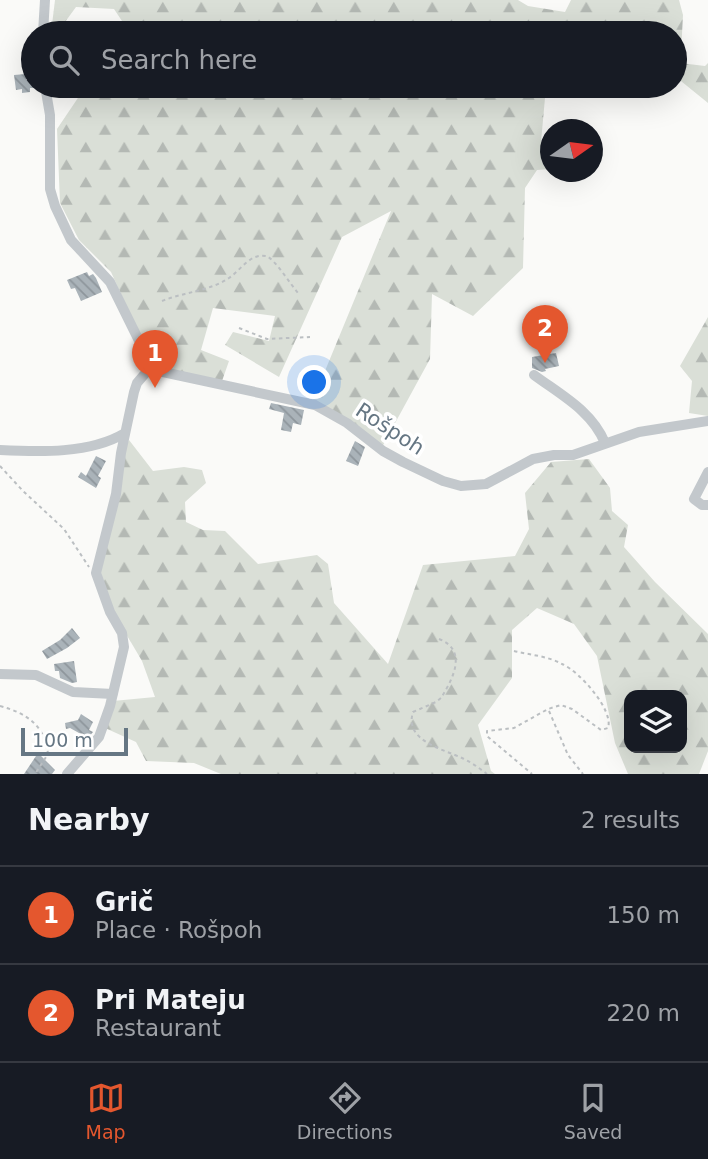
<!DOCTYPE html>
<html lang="en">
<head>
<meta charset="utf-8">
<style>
  :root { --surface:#171b24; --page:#242831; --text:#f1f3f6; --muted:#9ea1a6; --line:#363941; --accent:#e4572e }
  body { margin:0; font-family:"DejaVu Sans",sans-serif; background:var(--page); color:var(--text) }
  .controls { position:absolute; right:21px; bottom:21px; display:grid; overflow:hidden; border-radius:14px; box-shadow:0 7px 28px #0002 }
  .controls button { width:63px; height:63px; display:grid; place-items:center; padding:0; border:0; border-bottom:2px solid var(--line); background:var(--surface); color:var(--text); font:35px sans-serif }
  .compass { position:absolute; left:540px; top:119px; width:63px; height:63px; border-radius:50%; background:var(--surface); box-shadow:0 7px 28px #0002; rotate:76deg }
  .scale { position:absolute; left:21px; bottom:18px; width:107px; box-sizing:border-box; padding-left:7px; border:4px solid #657683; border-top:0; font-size:19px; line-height:24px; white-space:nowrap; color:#657683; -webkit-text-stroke:5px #fff; paint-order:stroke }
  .you { position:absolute; left:315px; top:383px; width:24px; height:24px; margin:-18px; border:5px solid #fff; border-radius:50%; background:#1a73e8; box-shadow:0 0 0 10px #1a73e833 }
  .badge { display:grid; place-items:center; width:46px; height:46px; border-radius:50%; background:var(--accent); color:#fff; font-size:23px; font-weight:700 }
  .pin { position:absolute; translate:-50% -58px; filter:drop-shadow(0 2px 4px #0008) }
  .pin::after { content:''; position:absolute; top:37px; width:24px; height:21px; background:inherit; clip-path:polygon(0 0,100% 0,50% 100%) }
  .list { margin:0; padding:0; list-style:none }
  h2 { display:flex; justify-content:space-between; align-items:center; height:91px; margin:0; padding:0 28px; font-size:30px }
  h2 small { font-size:23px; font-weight:400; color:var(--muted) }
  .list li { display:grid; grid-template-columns:46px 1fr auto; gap:21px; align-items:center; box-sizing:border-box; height:98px; padding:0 28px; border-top:2px solid var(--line) }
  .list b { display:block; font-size:26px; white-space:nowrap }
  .list p { margin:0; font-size:23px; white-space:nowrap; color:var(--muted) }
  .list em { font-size:23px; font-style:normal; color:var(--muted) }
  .icon { flex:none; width:38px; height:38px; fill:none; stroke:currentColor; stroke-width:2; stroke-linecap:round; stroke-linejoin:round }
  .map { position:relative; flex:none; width:708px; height:774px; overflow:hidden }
  .search { position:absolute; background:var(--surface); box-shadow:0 7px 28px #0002; left:21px; right:21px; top:21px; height:77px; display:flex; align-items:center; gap:18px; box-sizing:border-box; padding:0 24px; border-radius:38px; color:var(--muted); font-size:26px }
  .sheet { height:287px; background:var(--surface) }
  nav { display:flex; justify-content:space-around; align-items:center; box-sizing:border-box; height:98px; border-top:2px solid var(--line); background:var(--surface); font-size:19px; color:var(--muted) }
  nav a { display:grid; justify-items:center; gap:4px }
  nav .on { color:var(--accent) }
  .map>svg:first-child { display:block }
</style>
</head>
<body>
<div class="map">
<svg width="708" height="774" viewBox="0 0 708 774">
  <defs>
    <pattern id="forest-firs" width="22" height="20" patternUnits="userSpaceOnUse" patternTransform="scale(1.75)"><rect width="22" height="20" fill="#dadfd7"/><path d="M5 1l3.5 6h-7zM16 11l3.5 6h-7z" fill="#b4b9b4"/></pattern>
    <pattern id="building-back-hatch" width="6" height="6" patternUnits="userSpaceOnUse" patternTransform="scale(1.75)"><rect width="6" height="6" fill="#aab3b9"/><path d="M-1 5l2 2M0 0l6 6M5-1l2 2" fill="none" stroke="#8e969c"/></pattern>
  </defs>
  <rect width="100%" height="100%" fill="#fafaf8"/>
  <path fill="url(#forest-firs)" fill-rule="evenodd" d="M55,0H518L528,6L565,12L571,0H679L683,15L681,53L675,55V33H130L114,9L76,7L57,33H51Z
    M680,63L705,66L708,63V103L676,77Z
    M86,86H582L545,98L541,142L550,140V169L537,170L525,188L523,268L473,316L432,294L430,359L382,447L313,400L391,211L342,237L279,377L225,345L233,332L269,341L275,316L213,308L201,350L229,361L222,381L154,366L111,272L79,240L60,203L57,129Z
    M708,317V416L689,413L692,381L680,366Z
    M129,440L153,471L184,467L202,470L206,483L185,502L186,522L203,530L225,531L258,564L317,555L328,564L334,603L388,664L423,565L515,556L529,529L525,493L551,462L589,459L610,488L612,511L628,525L624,547L655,582L708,634V751L699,774H628L615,743L597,656L574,624L537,608L512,630V678L478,725L491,771L495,774H221L194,763L146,761L136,742L105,728L113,701L155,697L142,661L112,610L102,583L100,562L123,451ZM629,695H682V748H629Z"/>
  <path fill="url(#building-back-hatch)" d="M26,74V80L33,79L34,88H30V92L22,93V89L16,90L14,75Z
    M87,272L89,276L93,274L96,278L102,292L81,301L75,288L71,289L67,280Z
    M556,353L559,366L545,369L546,371L542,372L532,368V357Z
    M271,403L304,410L301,425L293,423L291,432L281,430L284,413L269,409Z
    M355,441L365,447L358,466L346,461Z
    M96,456L106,461L98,476L101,478L96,488L78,477L81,472L86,476Z
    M72,628L80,638L67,648L47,659L42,651L60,640Z
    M74,661L77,682L72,683L60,678L59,671H55L54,664Z
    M81,714L93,722L89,730L93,732L88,738L70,728L66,729L65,723L78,720Z
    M38,753L55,770L52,774H24Z"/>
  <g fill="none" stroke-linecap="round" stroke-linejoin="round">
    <path stroke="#bbbfc2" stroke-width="2" stroke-dasharray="3.5 3.5" stroke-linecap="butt" d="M162,301C184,292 210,291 229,278C241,270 250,253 266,256C274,258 291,285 298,293
      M239,328L267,339L310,337
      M0,466L23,491L64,529L89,567
      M439,639C468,650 453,679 441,698L436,702L413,712C404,741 443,749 462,758C471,762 479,768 487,774
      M514,651C530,655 548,656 562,664C579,671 614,710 608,728L601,730L572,709L561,705L548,709L514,728L487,731V736L532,774
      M0,706C26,713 45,725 48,754L35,774
      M549,711L568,755L583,774"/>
    <path stroke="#c3c8cc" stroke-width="10" d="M43,33L45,0
      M45,86L50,115V189L55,206L71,240L110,282L148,359L149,369
      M149,369L315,405L347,423L383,451L403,462L443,481L461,486L486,484L533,459L554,455H573L639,432L708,421
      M534,375C561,395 592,411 605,443
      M0,450C39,452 90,454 125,433
      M708,472L694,499L702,505H708
      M0,674L36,675L73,692L113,694
      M67,774L99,737L110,706L124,647L122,633L110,612L96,573L116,494L121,453L134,392L137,383L149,369"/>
  </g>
  <g text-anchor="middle" stroke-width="7" stroke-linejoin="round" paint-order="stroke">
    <g font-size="21" fill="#657683" stroke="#fff">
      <text transform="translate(390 429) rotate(33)" y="7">Rošpoh</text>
    </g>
  </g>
</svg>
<div class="controls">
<button><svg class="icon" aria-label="layers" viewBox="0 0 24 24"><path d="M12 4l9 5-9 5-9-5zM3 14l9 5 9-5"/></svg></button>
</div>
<svg class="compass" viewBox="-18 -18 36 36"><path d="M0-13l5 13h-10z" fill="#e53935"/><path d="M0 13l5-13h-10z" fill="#9ea1a6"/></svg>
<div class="scale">100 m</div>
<div class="you"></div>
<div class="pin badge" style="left:155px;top:388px">1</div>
<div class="pin badge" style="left:545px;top:363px">2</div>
<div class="search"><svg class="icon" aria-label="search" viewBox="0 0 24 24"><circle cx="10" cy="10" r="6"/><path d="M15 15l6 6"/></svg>Search here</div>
</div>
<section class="sheet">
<h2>Nearby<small>2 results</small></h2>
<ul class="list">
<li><span class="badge">1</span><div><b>Grič</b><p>Place · Rošpoh</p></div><em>150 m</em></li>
<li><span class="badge">2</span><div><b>Pri Mateju</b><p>Restaurant</p></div><em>220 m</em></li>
</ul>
</section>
<nav>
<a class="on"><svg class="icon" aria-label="map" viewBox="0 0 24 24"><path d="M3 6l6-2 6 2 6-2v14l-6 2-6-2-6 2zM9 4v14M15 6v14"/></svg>Map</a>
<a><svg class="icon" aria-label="directions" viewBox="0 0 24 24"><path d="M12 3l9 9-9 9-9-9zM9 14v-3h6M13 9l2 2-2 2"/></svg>Directions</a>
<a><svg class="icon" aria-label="saved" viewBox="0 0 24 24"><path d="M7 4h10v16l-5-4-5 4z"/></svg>Saved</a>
</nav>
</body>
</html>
